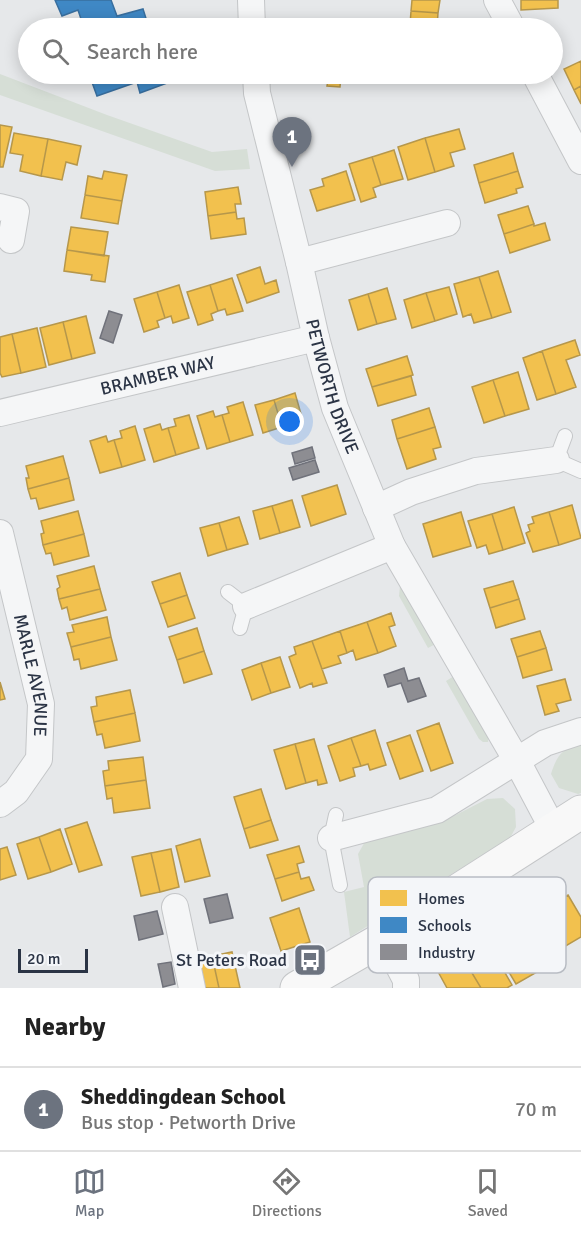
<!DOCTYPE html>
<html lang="en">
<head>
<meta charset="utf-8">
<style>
  :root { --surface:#fff; --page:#f2f2f2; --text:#222; --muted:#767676; --line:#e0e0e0; --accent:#6c737f }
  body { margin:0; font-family:Signika,sans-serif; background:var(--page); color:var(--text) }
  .scale { position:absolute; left:18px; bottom:15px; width:70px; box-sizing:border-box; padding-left:6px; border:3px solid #2b3445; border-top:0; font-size:16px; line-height:21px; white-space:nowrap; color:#2b3445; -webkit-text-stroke:4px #f4f6f9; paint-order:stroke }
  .you { position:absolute; left:290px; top:422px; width:21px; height:21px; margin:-15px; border:4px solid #fff; border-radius:50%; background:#1a73e8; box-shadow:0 0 0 9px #1a73e833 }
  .badge { display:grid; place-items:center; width:39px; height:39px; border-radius:50%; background:var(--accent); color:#fff; font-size:20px; font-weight:700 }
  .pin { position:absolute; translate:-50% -50px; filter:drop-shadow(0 2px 3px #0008) }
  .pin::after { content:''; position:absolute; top:32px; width:21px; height:18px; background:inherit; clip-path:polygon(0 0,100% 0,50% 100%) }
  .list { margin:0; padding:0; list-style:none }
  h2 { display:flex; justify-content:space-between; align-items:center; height:78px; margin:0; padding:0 24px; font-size:26px }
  h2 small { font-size:20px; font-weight:400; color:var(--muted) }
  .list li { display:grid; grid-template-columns:39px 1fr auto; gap:18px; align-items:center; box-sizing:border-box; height:84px; padding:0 24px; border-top:2px solid var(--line) }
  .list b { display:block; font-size:22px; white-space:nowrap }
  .list p { margin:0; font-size:20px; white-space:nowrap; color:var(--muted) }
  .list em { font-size:20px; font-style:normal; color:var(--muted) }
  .icon { flex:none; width:33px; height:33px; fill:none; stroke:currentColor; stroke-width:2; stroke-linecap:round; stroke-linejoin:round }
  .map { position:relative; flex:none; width:581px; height:988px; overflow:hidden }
  .search { position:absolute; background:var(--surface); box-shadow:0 3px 15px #0003; left:18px; right:18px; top:18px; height:66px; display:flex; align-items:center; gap:15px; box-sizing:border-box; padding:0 21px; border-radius:33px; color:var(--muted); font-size:22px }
  .sheet { height:162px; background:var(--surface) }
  nav { display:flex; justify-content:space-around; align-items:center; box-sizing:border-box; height:84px; border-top:2px solid var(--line); background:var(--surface); font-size:16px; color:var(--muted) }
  nav a { display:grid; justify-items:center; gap:3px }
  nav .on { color:var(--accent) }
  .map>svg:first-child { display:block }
</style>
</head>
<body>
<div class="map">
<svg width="581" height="988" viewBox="0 0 581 988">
  <rect width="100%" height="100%" fill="#e6e8ea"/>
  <path fill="#d6ded6" d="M0,74L107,115L212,152L247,149L250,169L215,171L0,95Z
    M408,581L441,641L428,648L399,596L400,586Z
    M459,673L489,730L488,742H483L479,739L446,681Z
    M581,743V793L578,794L559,788L551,774C557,755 562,749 581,743Z
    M503,798L515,809L516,827L510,838L350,937L344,892L364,887L358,854L367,838L444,821L487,799Z"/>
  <path fill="#f2c14e" stroke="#b6974b" stroke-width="1.5" d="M412,0H440L438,13L411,11Z
    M521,0H558V8L521,10Z
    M411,11L438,13L437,27L410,25Z
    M581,61V86L574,90L564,69Z
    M329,74H341L340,87L327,86Z
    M581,86V104L574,90Z
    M0,125L12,127L3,167H0Z
    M459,129L465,149L450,153L454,166L435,172L425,138Z
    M14,133L48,139L41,176L20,171L23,155L10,153Z
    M425,138L435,172L408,180L398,147Z
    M48,139L81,146L77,165L66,162L62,180L41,176Z
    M394,150L403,179L381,185L372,157Z
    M513,153L518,171L479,183L474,165Z
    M372,157L381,185L373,188L376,197L361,202L349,164Z
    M104,171L127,175L122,201L85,195L88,176L102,179Z
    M346,171L355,200L317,211L310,190L324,186L322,179Z
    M518,171L523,187L516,189L517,193L485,203L479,183Z
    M238,187L241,204H235L236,212L208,216L205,192Z
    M85,195L122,201L118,224L81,218Z
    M528,206L534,224L504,234L498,215Z
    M236,212L237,219L244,218L246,234L211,239L208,216Z
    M545,223L550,240L510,253L504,234L534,224V226Z
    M71,227L108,232L104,256L67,250Z
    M67,250L109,256L105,282L91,280L92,275L64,271Z
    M260,267L265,284L276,280L279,292L247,303L237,275Z
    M498,271L511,312L492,318L479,277Z
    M479,277L492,318L474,323L471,314L463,317L454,284Z
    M232,278L243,311L227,315L225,309L218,311L210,285Z
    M179,285L189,318L173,323L171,316L165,318L157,292Z
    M210,285L218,311L211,314L213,320L198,325L187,292Z
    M449,287L457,314L435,321L426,293Z
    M387,288L396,319L377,324L368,294Z
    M157,292L165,318L157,321L159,327L144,332L134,299Z
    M426,293L435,321L412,328L404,300Z
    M368,294L377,324L358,330L349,300Z
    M86,316L95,353L72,359L63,322Z
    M63,322L72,359L49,365L40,328Z
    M37,328L46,367L21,373L12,334Z
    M12,334L21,373L2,377L0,373V337Z
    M575,340L580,355L566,360L576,387L556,394L542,351Z
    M542,351L556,394L537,400L523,358Z
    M407,356L413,375L372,387L366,369Z
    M518,372L529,409L505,416L493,380Z
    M411,376L416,395L378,406L372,387Z
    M493,380L505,416L484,423L472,387Z
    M295,393L303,421L282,427L274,400Z
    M274,400L282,427L263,433L255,405Z
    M243,402L253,435L230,442L222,415L229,413L227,407Z
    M429,408L435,427L397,439L392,420Z
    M213,411L215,417L222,415L230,442L207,449L197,416Z
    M189,415L199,448L176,455L168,428L176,426L174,419Z
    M160,424L162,430L168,428L176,455L154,462L144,429Z
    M135,426L145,460L122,467L114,440L122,438L120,431Z
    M435,427L441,447L433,449L436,459L407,469L397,439Z
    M106,436L108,442L114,440L122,467L100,473L90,441Z
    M63,456L69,478L28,489L26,478H29L26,466Z
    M69,478L74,500L39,509L36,498L31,499L28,489Z
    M337,485L346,514L311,526L302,496Z
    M292,500L300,527L280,533L272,506Z
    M572,505L581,538L559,545L549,512Z
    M272,506L280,533L260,539L253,511Z
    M514,507L525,543L503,550L492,514Z
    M78,511L84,534L43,545L41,534L44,533L41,521Z
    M461,512L471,546L433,557L423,524Z
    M549,512L559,545L533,552L526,533L530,531L528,525L534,523L532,517Z
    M492,514L503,550L489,554L486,545L477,548L468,521Z
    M239,517L248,544L227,550L219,523Z
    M219,523L227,550L208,556L200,528Z
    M84,534L89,556L54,565L51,553L46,554L43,545Z
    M94,566L100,589L59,599L57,589L60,587L57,576Z
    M180,573L187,595L160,604L152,582Z
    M513,581L519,599L490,608L484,589Z
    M100,589L106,610L70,620L67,607L62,609L59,599Z
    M187,595L195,618L168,627L160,604Z
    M519,599L525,619L496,628L490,608Z
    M391,613L395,625L389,627L396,646L378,653L367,622Z
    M107,617L111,637L71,647L67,633L74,632L72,625Z
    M367,622L378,653L356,660L353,650L347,653L340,631Z
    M197,628L204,651L177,660L169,637Z
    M340,631L347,653L338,656L341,663L322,669L312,641Z
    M540,631L546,648L517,657L511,639Z
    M111,637L117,660L81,669L79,659L74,660L71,647Z
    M312,641L327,683L313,687L312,683L300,688L289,657L296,654L294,647Z
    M546,648L552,670L523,678L517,657Z
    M204,651L212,674L184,683L177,660Z
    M280,657L290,687L271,693L261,663Z
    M261,663L271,693L252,700L242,670Z
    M565,679L571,700L556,704L559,711L545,715L537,686Z
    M0,682L5,699L0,700Z
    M130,690L135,713L94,722L91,707L97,706L96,697Z
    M135,713L140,741L105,748L102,734L97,735L94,722Z
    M439,723L453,763L431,771L417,731Z
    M375,730L386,765L370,770L368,764L361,766L351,738Z
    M410,735L423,771L400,779L387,743Z
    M351,738L361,766L353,768L355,776L340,781L328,746Z
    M314,739L327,783L318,785L317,780L306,783L295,744Z
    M295,744L306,783L286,789L274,750Z
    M143,757L146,780L105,786L103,771L109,770L108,761Z
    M146,780L150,808L114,813L112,798L107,799L105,786Z
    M261,789L271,820L244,829L234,797Z
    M271,820L278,840L250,848L244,829Z
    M87,822L102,865L79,872L65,829Z
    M60,829L72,864L51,872L39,837Z
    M39,837L51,872L28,879L17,844Z
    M200,839L210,876L185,882L176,846Z
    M299,846L304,862L297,864L299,872L275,879L267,855Z
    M7,847L16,875L0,880V849Z
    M171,849L179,887L160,892L151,853Z
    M151,853L160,892L141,896L132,857Z
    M299,872L301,879L309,877L314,890L282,901L275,879Z
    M568,895L581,917V937L552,954L531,920L545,911L542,906L558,897L560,900Z
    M299,908L310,942L281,951L270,918Z
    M531,920L549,949L531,961L537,972L516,984L491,942L500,936L498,933L514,923L517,928Z
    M485,938L512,985L507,988H481L469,968L474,965L470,958L474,955L469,947Z
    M232,952L240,988H219L212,956Z
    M212,956L219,988H199L193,960Z
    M451,959L456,969L460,966L463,971L469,968L481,988H447L436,968Z"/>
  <path fill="#3f88c5" stroke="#396f9f" stroke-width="1.5" d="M55,0H111L117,16L143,9L149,28H84L78,10L62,16Z
    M89,74H164L167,83L140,93L137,82L97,96Z"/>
  <path fill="#8d8d92" stroke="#70727b" stroke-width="1.5" d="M109,311L122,315L113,343L100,338Z
    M312,447L315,458L295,464L292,453Z
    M315,460L319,472L293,480L289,468Z
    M404,668L408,681L419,678L426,696L408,702L401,683L388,687L384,675Z
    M227,894L233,918L210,923L204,899Z
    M157,911L163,934L139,940L134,916Z
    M171,962L175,984L163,987L158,964Z"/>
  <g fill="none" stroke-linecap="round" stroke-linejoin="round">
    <defs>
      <path id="lane" d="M565,436L556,460L581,471
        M228,592L246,606L240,628
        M336,815L331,838L340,885"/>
      <g id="street">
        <path d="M251,0L252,28"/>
        <path d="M497,0L512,28"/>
        <path id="s1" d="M256,74L257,93L299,262L316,338L335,408L392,546L517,761L553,829"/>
        <path d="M535,74L581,161"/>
        <path d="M0,207L16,211L11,240"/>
        <path d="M299,262L447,223"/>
        <path id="s2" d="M0,413L316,338"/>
        <path d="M376,508L411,492L476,471L556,460"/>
        <path id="s3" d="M0,533L41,704L39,759L16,792L0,804"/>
        <path d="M246,606L392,546"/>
        <path d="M331,838L437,810L545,743L581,731"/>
        <path d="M175,907L192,988"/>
        <path d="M384,938L406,980V988"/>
      </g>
      <path id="secondary" d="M297,988L384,938L581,812"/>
    </defs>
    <use href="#lane" stroke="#c4c6c8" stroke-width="16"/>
    <use href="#street" stroke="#c4c6c8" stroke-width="28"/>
    <use href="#secondary" stroke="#c4c6c8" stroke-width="35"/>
    <use href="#lane" stroke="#f5f6f7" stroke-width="14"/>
    <use href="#street" stroke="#f5f6f7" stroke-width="26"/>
    <use href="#secondary" stroke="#f8f8f8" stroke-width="33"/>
  </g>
  <defs>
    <symbol id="bus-square" viewBox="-11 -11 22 22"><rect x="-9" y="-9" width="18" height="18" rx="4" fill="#6c737f" stroke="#f4f6f9"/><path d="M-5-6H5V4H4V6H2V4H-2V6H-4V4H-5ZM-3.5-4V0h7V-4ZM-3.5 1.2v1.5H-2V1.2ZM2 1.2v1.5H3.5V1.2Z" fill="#fff"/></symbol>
  </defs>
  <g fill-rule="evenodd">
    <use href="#bus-square" x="291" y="941" width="38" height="38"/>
  </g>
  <g text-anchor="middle" stroke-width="6" stroke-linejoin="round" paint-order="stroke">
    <g font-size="18" fill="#2b3445" stroke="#f4f6f9">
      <text dy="6" stroke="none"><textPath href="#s2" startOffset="162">BRAMBER WAY</textPath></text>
      <text dy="6" stroke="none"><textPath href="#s1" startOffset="322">PETWORTH DRIVE</textPath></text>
      <text dy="6" stroke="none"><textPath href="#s3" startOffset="146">MARLE AVENUE</textPath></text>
    </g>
    <g font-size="18" fill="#2b3445" stroke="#f4f6f9" text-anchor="end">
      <text x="287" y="966">St Peters Road</text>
    </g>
  </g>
  <rect x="368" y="877" width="198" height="96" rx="9" fill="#f4f6f9" stroke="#b8bcc3" stroke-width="1.5"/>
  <rect x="380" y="890" width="27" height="16" fill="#f2c14e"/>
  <rect x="380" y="917" width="27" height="16" fill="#3f88c5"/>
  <rect x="380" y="944" width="27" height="16" fill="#8d8d92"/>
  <g font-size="16" fill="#2b3445">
    <text x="418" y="904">Homes</text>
    <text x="418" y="931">Schools</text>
    <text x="418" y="958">Industry</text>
  </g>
</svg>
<div class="scale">20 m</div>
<div class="you"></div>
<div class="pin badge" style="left:292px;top:167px">1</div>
<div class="search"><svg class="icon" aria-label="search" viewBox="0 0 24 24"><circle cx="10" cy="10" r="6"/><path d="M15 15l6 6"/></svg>Search here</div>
</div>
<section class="sheet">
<h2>Nearby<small></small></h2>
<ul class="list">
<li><span class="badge">1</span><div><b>Sheddingdean School</b><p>Bus stop · Petworth Drive</p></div><em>70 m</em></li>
</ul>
</section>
<nav>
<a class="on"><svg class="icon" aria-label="map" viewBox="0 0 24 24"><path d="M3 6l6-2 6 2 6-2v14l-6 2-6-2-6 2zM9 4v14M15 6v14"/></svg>Map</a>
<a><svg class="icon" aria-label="directions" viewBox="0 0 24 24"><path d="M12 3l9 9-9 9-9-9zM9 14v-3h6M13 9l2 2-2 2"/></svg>Directions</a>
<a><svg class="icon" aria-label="saved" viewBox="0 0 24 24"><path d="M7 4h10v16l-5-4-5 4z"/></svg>Saved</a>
</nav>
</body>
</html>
